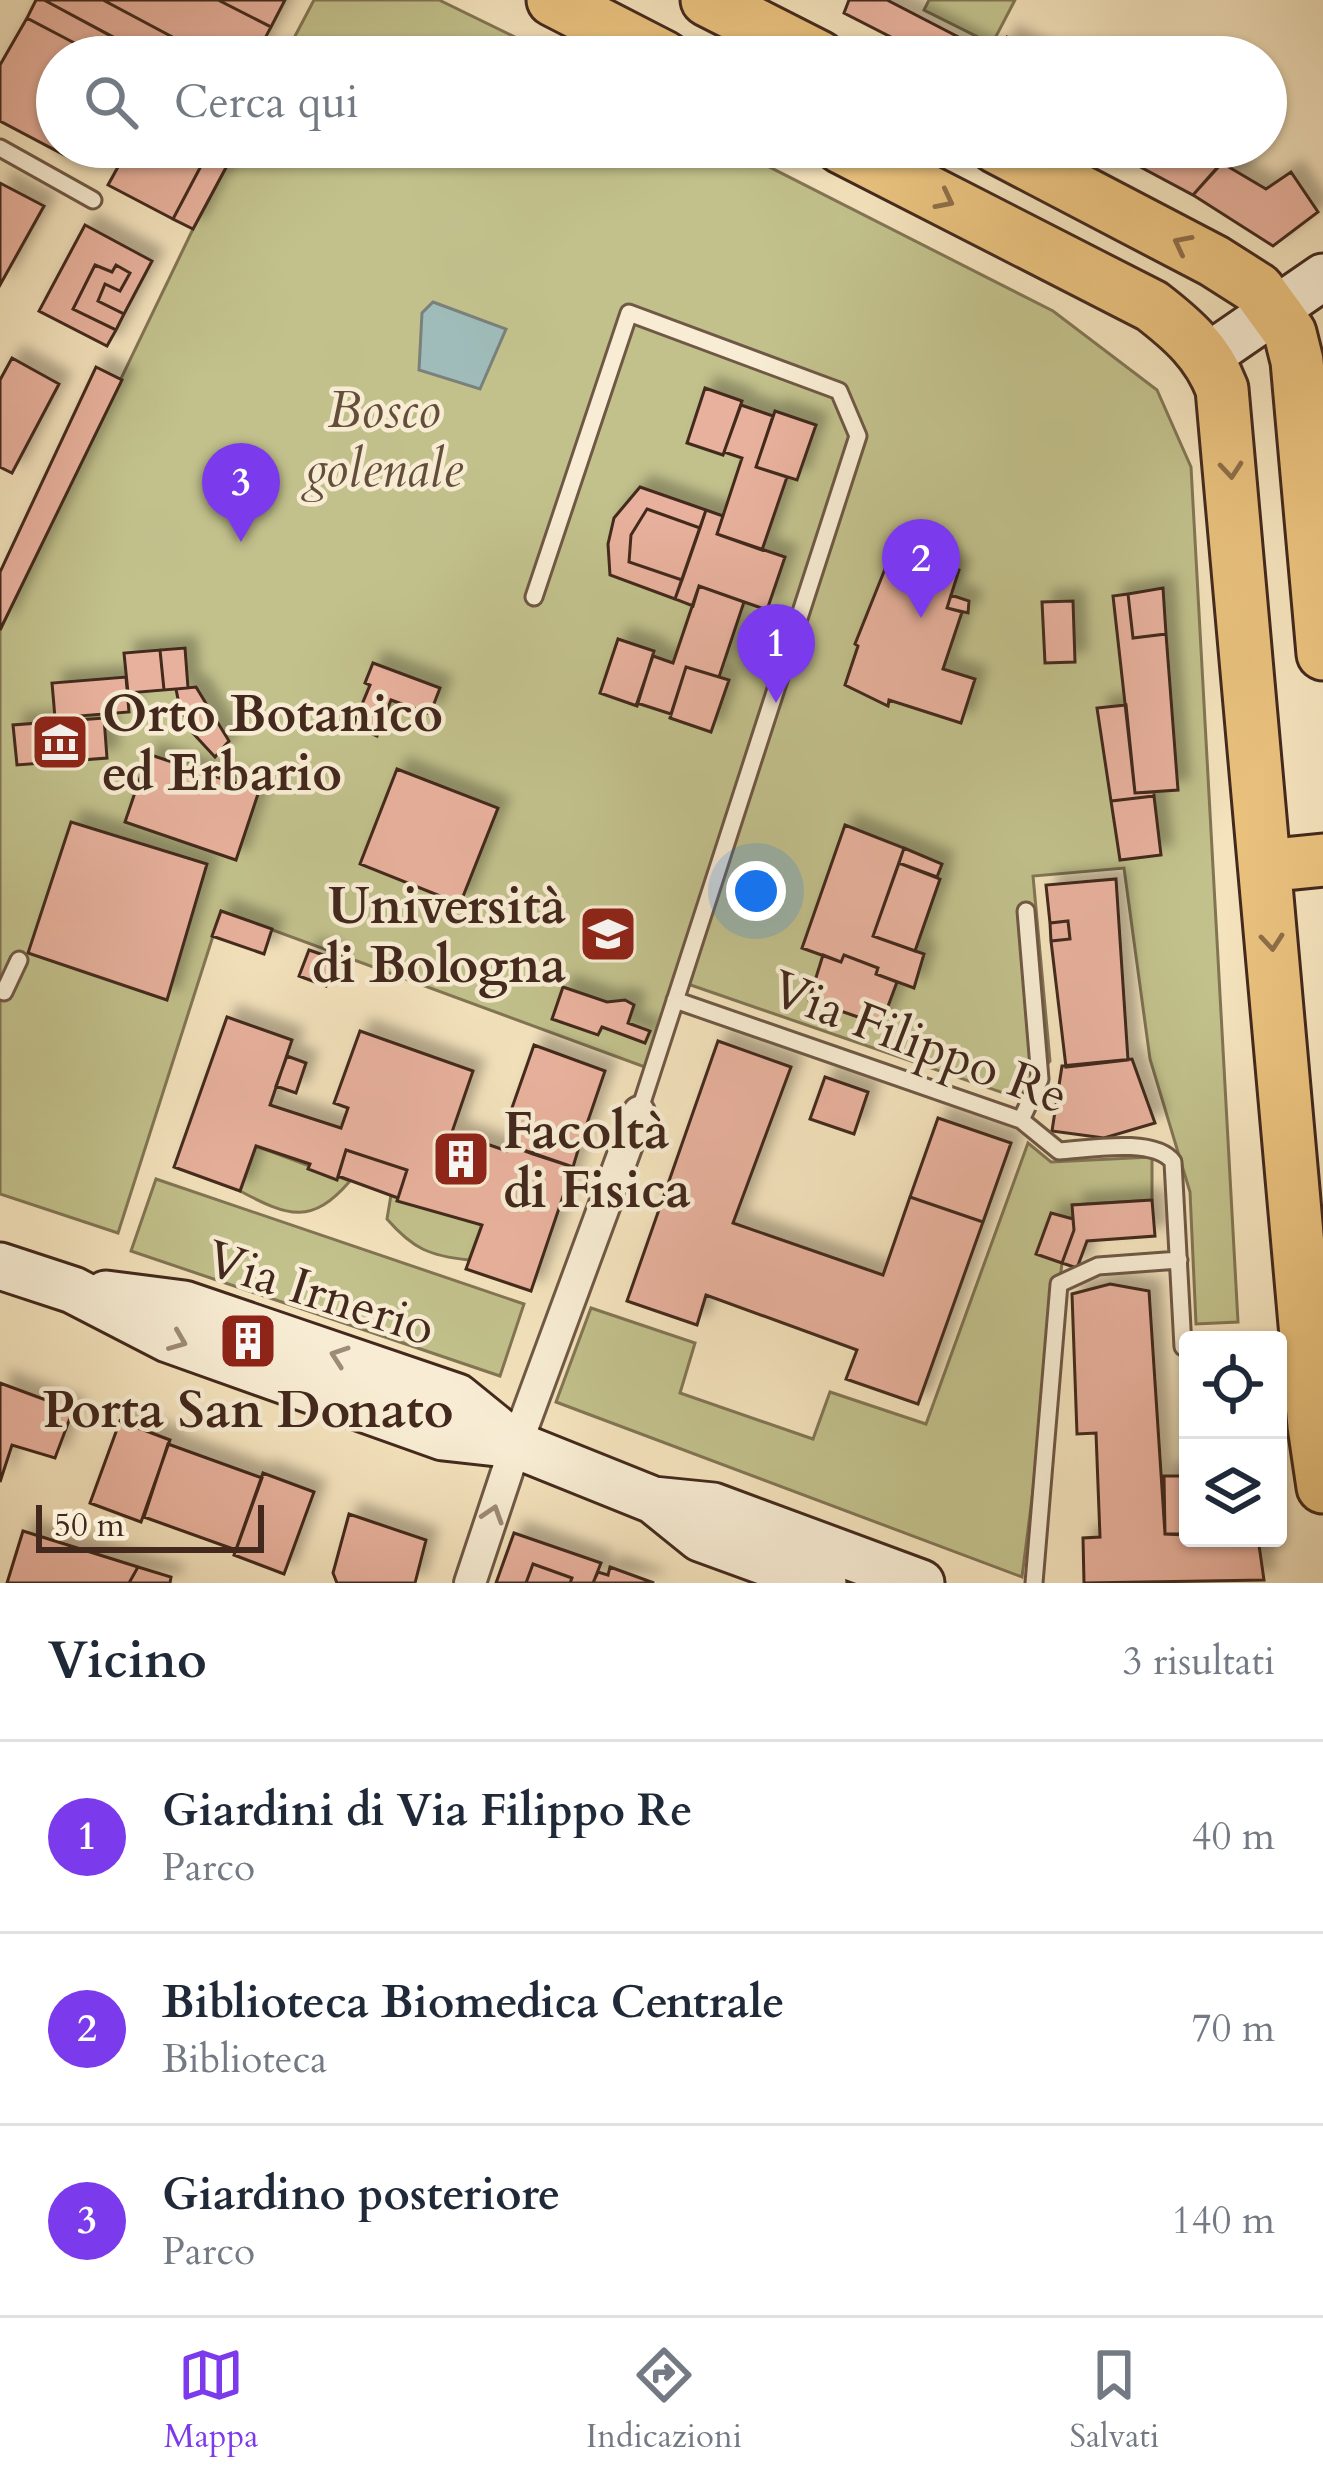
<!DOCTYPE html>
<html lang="it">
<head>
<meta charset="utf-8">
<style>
  :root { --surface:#fff; --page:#f6f6f7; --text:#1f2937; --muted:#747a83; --line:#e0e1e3; --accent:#7c3aed }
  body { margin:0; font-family:Cardo,serif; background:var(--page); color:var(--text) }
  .controls { position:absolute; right:36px; bottom:36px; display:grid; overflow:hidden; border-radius:12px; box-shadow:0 3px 9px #0004 }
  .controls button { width:108px; height:108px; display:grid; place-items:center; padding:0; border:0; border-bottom:3px solid var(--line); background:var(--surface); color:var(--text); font:60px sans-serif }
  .scale { position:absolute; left:36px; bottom:30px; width:228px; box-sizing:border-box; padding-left:12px; border:6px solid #43291d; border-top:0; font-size:33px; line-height:42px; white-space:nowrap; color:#43291d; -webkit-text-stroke:9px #f8edd4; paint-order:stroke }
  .you { position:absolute; left:756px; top:891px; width:42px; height:42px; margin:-30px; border:9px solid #fff; border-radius:50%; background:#1a73e8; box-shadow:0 0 0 18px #1a73e833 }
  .badge { display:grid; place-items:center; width:78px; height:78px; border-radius:50%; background:var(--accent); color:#fff; font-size:39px; font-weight:700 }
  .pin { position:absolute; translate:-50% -99px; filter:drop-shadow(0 3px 6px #0008) }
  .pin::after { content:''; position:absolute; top:63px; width:42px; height:36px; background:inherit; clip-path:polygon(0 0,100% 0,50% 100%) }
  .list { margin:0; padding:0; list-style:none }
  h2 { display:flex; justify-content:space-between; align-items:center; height:156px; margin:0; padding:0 48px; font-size:51px }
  h2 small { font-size:39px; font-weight:400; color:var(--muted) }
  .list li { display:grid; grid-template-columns:78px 1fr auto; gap:36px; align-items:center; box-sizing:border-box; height:192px; padding:0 48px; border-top:3px solid var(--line) }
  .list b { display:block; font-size:45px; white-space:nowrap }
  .list p { margin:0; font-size:39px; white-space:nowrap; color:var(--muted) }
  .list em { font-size:39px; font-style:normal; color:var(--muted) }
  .icon { flex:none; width:66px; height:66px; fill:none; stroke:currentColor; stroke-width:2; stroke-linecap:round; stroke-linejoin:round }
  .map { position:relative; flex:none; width:1323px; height:1583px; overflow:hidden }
  .search { position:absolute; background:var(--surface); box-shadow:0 3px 9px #0004; left:36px; right:36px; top:36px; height:132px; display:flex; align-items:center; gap:30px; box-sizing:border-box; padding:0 42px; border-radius:66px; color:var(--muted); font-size:45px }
  .sheet { height:732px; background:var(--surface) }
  nav { display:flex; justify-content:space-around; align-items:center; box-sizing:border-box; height:168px; border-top:3px solid var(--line); background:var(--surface); font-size:33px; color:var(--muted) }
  nav a { display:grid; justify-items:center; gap:6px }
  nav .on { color:var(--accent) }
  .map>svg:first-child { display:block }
</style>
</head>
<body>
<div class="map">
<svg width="1323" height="1583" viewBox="0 0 1323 1583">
  <defs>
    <filter id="shadow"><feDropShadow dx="11" dy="-11" stdDeviation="6" flood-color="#0004"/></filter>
  </defs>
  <rect width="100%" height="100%" fill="#f4e3bd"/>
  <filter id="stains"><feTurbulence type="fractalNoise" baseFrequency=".00167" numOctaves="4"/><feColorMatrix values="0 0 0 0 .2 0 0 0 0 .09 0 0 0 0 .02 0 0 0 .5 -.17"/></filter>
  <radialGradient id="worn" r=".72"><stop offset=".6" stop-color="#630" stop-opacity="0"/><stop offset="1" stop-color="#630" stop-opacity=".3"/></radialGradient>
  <path fill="#c2c18c" stroke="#827554" stroke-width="3" d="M314,0H439L556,57H284Z
    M929,0H1015L992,44L924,10Z
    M237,147H730L1053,311L1157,390L1191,467L1238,1322L1196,1324L1190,1192L1150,1059L1124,868L1033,876L1050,1061L1018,1098L682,982L653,1070L221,911L118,1233L0,1194V630L193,229Z
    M1028,1143L1051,1162L1152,1157V1200L1073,1205V1219L1052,1214L1062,1263L1022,1577L556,1402L591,1308L695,1343L680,1393L813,1439L830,1392L926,1424Z
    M256,1146L350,1181C312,1225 289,1217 240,1191Z
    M156,1179L524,1304L500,1376L131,1251Z
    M391,1195L482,1225L469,1260C430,1256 413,1249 387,1219Z"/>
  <path fill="#9fbcba" stroke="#7a817b" stroke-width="3" d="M433,302L506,329L480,389L419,370L422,313Z"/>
  <path fill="#e8b19d" stroke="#43291d" stroke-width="3" filter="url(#shadow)" d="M36,0H44L133,48L128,57H79L84,48L27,18Z
    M44,0H103L210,57H151Z
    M103,0H218L271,27L255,57H210Z
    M218,0H285L271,27Z
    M849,0H887L997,57H930L844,13Z
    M27,18L84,48L79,57H57L54,86L57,88V147H77L70,158L0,121V65Z
    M1007,37L1039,54L1045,57H997Z
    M129,147H211L173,219L108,185Z
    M211,147H237L193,229L173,219Z
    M1103,147H1217L1230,153L1193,195Z
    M1222,163L1266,189L1291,172L1318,212L1273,246L1193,195Z
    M0,183L44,206L0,285Z
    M85,225L152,261L124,314L98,301L105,284L120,291L130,273L116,265L112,272L95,265L73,309L116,330L107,346L39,311Z
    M95,265L112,272L116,265L130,273L120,291L105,284L98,301L124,314L116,330L73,309Z
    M12,358L59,384L12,473L0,467V380Z
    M96,367L122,380L0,630V572Z
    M705,388L742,401L723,455L687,443Z
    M741,405L773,416L756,467L787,477L762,550L717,534L742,458L724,452Z
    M775,411L816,425L797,480L756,467Z
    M640,487L706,510L700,528L647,509L631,535L629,562L682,580L675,599L610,575L608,544L614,518Z
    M647,509L700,528L682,580L629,562L631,535Z
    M706,510L723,516L717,534L785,557L767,610L699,586L693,606L675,599Z
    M893,549L959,570L947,608L962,612L943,669L975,679L961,723L889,700L888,706L845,685L858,646L855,644Z
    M699,586L744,602L719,677L686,667L671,714L637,703L653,656L673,663Z
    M1163,588L1166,634L1133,638L1128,594Z
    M1128,594L1133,638L1166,634L1178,790L1135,793L1113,596Z
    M951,595L969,601L968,613L947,608Z
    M1073,601L1075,662L1045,663L1042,602Z
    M618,639L654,651L637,706L600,693Z
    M185,648L188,688L164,690L160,650Z
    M160,650L164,690L128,693L124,653Z
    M373,663L440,688L430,714L391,700L377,736L353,726L370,685L365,683Z
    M686,667L729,680L711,732L670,718Z
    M126,677L129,712L55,718L52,683Z
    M196,687L229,741L215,757L190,730L178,699L176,689Z
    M1126,705L1135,793L1154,792V796L1111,801L1097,708Z
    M104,718L107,758L17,765L13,725Z
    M104,718L107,758L17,765L13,725Z
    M148,754L259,791L236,860L125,822Z
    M397,769L498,808L460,904L360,864Z
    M1154,796L1161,855L1120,860L1111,801Z
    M71,822L207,864L167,1000L28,953Z
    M845,825L904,848L873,936L924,954L914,988L876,974L878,968L844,955L841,962L802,948Z
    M904,848L942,864L937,877L899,863Z
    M899,863L940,879L915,951L873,936Z
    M1116,879L1128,1060L1066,1067L1051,941L1070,939L1068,921L1050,923L1046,885Z
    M221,911L272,929L264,954L212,936Z
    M1068,921L1070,939L1051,941L1050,923Z
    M309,950L335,959L326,986L299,976Z
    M823,955L841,962L844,955L878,968L876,974L897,982L881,1025L809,1000Z
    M563,987L607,1002L625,1000L634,1005L628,1023L650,1031L645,1043L602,1027L598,1035L552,1019Z
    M227,1017L292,1040L270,1105L341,1128L348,1108L334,1103L360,1031L473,1071L452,1132L507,1151L509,1145L573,1167L531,1291L466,1269L482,1225L397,1201L407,1170L346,1150L337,1180L308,1169L310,1164L256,1146L240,1191L174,1167Z
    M718,1041L791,1067L733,1223L883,1275L910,1197L983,1222L918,1404L846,1379L857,1350L706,1295L697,1325L627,1301Z
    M534,1045L605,1071L579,1147L507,1122Z
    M287,1056L306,1063L296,1093L276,1086Z
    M1132,1059L1155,1123L1104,1138L1052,1131L1062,1066Z
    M825,1077L868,1092L854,1134L810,1119Z
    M938,1118L1011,1143L983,1222L910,1197Z
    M516,1125L540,1133L533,1154L509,1145Z
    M540,1133L579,1147L573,1167L533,1154Z
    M346,1150L407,1170L398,1198L338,1176Z
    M1152,1200L1155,1236L1087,1241L1077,1268L1062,1263L1074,1230L1072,1205Z
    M1051,1213L1073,1219L1074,1230L1062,1263L1036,1254Z
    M1110,1284L1149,1291L1165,1534L1258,1538L1264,1580L1084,1583L1083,1538L1100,1537L1096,1433L1077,1434L1072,1294Z
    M0,1383L73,1410L55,1458L12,1445L0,1482Z
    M120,1421L170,1440L141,1522L90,1503Z
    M168,1444L262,1478L236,1550L144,1517Z
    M263,1473L314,1492L284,1574L234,1555Z
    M1164,1476H1188V1534H1165Z
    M349,1514L426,1540L415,1583H337L333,1573Z
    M23,1531L138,1567L129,1583H7Z
    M514,1533L601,1563L593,1583H570L572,1578L533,1564L526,1583H496Z
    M533,1564L572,1578L570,1583H526Z
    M138,1567L171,1577L170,1583H129Z
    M610,1567L654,1583H593L598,1572L608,1575Z"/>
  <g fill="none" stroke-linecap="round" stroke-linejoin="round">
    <defs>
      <path id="lane" d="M0,148L93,200
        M534,597L629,313L839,391L858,436L639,1112
        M4,992L19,960
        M675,1000L1021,1120L1059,1151C1088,1149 1155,1137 1173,1162L1183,1347L1188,1346
        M1021,1120L1040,1079L1026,911
        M1034,1583L1059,1284L1098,1266L1179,1260"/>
      <path id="street" d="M470,1583L516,1445L639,1112"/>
      <path id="secondary" d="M1207,357L1323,277
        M0,1266L73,1290L168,1339L443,1437L516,1445L653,1500L713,1506L921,1583
        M106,1294L184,1304L457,1397L516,1445
        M653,1500L700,1538L823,1583"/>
      <path id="primary" d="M553,0L664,57
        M707,0L819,57
        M841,147L1152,306C1183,330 1208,352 1222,389L1314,1426L1323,1487
        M996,147L1214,261L1258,289L1290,333L1297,361L1323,654
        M1265,866L1323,860"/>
    </defs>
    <use href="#lane" stroke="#6f5845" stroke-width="21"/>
    <use href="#street" stroke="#6f5845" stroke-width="36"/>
    <use href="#secondary" stroke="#43291d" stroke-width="51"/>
    <use href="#primary" stroke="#43291d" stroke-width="57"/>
    <use href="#lane" stroke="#f8edd4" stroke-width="15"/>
    <use href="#street" stroke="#f8edd4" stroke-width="30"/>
    <use href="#secondary" stroke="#f8edd4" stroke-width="45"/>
    <use href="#primary" stroke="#eac27e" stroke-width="51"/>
  </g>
  <defs><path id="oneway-chevron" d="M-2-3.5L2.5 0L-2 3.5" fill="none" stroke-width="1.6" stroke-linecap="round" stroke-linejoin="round" transform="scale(3)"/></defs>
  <g stroke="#8e6e49">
    <use href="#oneway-chevron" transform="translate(945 200) rotate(27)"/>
    <use href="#oneway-chevron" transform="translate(1182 244) rotate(-153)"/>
    <use href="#oneway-chevron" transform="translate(1231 470) rotate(85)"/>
    <use href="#oneway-chevron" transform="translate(1272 942) rotate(85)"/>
  </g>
  <g stroke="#9e8b78">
    <use href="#oneway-chevron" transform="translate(178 1341) rotate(22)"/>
    <use href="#oneway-chevron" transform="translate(339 1356) rotate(-161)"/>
    <use href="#oneway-chevron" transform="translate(493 1514) rotate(-72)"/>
  </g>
  <defs>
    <symbol id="museum-square" viewBox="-11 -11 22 22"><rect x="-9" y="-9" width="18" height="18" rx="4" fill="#8f2418" stroke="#f8edd4"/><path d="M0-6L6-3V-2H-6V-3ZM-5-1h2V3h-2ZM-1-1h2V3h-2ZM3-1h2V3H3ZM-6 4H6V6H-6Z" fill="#fff"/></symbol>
    <symbol id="university-square" viewBox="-11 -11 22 22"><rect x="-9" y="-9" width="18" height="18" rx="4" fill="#8f2418" stroke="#f8edd4"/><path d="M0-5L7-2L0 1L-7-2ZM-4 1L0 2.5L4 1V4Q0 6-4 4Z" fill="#fff"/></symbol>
    <symbol id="building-square" viewBox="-11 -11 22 22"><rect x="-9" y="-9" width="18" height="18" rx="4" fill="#8f2418" stroke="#f8edd4"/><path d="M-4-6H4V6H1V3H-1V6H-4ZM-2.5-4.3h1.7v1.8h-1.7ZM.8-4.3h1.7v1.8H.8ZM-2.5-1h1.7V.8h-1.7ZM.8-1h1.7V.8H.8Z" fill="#fff"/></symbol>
  </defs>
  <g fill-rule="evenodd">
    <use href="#museum-square" x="27" y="709" width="66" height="66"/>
    <use href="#university-square" x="575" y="901" width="66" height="66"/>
    <use href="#building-square" x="428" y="1126" width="66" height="66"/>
    <use href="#building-square" x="215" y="1308" width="66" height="66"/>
  </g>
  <g text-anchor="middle" stroke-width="9" stroke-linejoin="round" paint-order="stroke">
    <g font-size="51" font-style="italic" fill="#634f39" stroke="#f8edd4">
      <text x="384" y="427">Bosco<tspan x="384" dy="59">golenale</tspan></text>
    </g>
    <g font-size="51" font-weight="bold" fill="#43291d" stroke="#f8edd4" text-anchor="start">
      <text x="102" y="731">Orto Botanico<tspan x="102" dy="59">ed Erbario</tspan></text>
      <text x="566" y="923" text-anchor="end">Università<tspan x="566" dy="59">di Bologna</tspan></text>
      <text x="503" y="1148">Facoltà<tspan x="503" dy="59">di Fisica</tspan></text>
      <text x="248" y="1427" text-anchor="middle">Porta San Donato</text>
    </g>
    <g font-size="51" fill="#43291d" stroke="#f8edd4">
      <text transform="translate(920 1041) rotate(21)" y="18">Via Filippo Re</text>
      <text transform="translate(321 1292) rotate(18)" y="18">Via Irnerio</text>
    </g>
  </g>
  <rect width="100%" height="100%" filter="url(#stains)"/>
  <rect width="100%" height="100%" fill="url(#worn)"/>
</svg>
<div class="controls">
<button><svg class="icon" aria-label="locate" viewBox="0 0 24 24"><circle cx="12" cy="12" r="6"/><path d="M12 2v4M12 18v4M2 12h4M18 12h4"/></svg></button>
<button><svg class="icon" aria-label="layers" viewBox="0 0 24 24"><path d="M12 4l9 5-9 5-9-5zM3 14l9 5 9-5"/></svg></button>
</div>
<div class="scale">50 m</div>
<div class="you"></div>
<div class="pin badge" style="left:776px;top:703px">1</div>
<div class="pin badge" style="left:921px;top:618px">2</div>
<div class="pin badge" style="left:241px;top:542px">3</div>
<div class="search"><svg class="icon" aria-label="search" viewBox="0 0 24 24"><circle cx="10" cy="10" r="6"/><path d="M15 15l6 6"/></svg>Cerca qui</div>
</div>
<section class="sheet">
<h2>Vicino<small>3 risultati</small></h2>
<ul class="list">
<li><span class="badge">1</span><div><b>Giardini di Via Filippo Re</b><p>Parco</p></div><em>40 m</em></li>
<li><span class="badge">2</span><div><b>Biblioteca Biomedica Centrale</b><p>Biblioteca</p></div><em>70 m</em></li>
<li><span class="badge">3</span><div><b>Giardino posteriore</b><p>Parco</p></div><em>140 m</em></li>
</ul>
</section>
<nav>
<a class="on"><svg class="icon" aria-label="map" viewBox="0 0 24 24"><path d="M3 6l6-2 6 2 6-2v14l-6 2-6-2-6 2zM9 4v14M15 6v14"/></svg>Mappa</a>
<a><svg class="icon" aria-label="directions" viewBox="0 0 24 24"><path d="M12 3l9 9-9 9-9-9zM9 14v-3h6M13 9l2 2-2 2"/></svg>Indicazioni</a>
<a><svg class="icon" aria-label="saved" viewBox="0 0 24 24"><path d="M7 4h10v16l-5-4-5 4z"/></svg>Salvati</a>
</nav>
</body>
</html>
